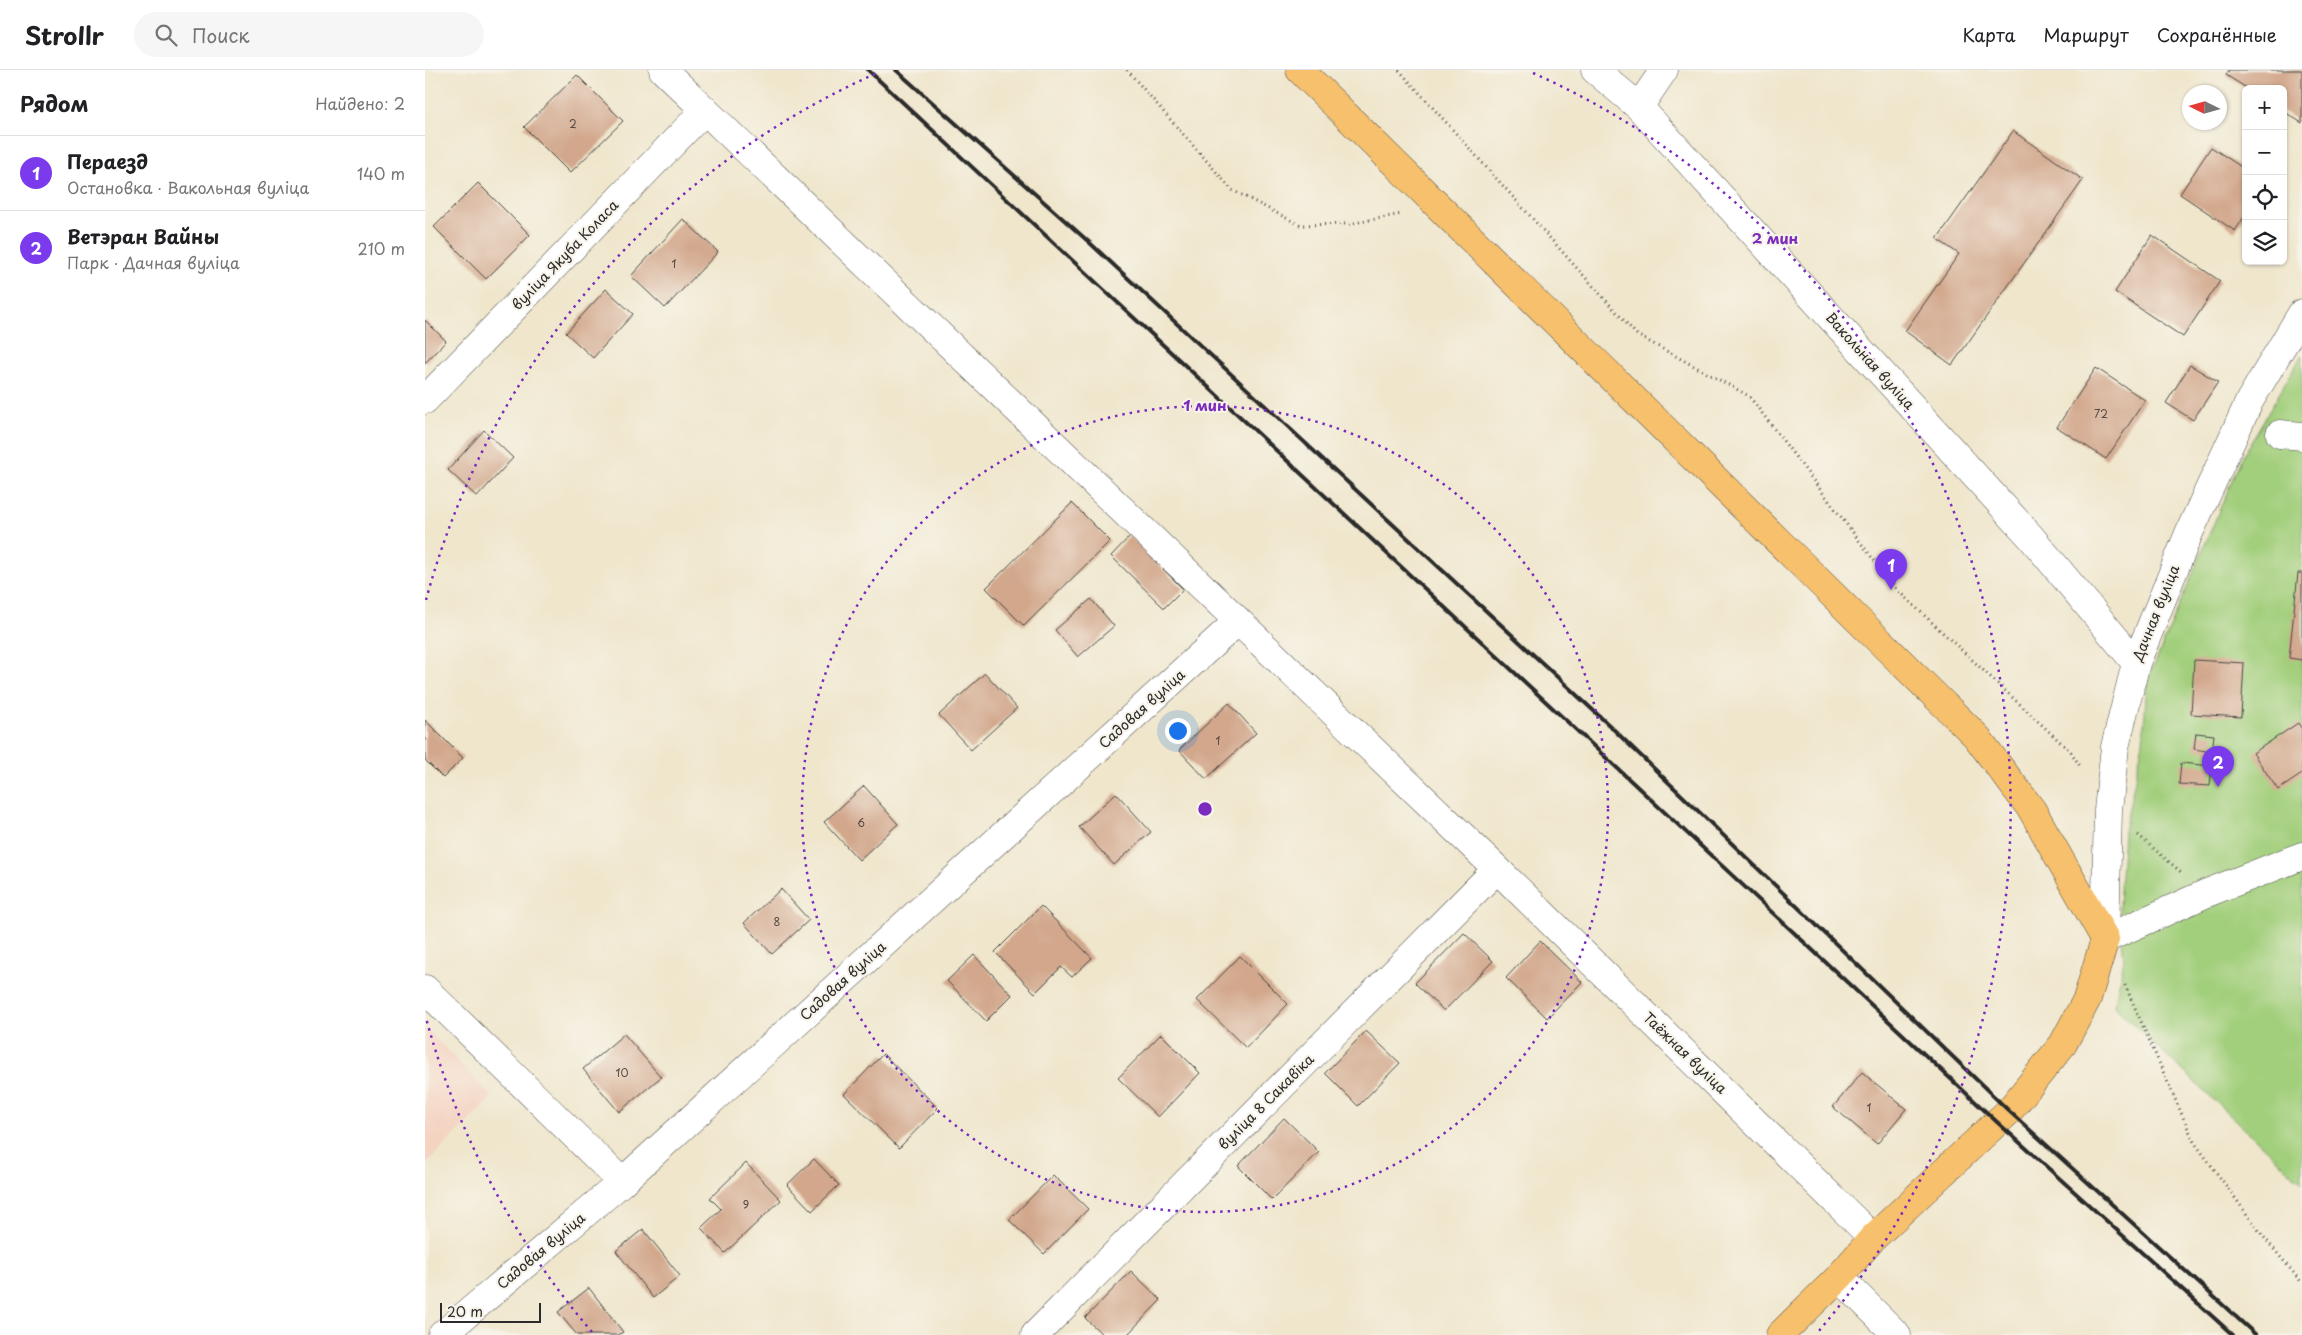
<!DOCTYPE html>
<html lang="ru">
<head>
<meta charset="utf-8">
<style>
  :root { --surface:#fff; --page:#f6f6f6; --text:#202124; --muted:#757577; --line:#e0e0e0; --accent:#7c3aed }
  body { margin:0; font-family:"Playpen Sans",sans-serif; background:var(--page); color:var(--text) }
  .controls { position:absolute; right:15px; top:15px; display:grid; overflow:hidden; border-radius:8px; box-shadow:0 1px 4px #0004 }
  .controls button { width:45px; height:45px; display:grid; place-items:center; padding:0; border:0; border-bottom:1px solid var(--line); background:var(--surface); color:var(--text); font:25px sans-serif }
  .compass { position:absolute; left:1757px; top:15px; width:45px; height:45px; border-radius:50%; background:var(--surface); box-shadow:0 1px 4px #0004; rotate:275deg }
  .scale { position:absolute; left:15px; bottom:12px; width:101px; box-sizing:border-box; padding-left:5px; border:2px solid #2b2b2b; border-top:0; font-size:14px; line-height:18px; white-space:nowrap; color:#2b2b2b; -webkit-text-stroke:4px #f7f3e8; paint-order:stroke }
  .you { position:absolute; left:752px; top:660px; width:18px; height:18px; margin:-12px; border:4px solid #fff; border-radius:50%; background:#1a73e8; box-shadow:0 0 0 8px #1a73e833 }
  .badge { display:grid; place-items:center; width:32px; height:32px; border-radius:50%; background:var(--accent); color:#fff; font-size:16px; font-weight:700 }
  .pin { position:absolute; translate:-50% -41px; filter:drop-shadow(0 1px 2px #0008) }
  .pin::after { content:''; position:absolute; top:26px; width:18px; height:15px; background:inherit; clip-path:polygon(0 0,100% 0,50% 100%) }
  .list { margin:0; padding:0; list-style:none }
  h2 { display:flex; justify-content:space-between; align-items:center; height:65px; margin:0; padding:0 20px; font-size:21px }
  h2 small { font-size:16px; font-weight:400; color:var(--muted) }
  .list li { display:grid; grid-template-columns:32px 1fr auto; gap:15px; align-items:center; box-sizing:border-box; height:75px; padding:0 20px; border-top:1px solid var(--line) }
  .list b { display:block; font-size:19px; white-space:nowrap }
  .list p { margin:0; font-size:16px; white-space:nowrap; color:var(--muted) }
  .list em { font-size:16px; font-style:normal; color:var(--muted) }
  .icon { flex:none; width:28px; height:28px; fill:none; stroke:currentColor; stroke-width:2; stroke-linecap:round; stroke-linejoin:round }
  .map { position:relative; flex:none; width:1877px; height:1265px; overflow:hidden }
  header { display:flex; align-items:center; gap:30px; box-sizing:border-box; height:70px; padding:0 25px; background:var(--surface); border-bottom:1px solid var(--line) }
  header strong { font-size:24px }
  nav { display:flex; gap:28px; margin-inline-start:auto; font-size:18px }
  .search { width:350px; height:45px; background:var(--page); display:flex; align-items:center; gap:12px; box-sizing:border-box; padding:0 18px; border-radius:28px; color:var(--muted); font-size:19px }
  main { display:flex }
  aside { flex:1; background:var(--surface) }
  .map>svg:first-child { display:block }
</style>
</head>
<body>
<header>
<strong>Strollr</strong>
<div class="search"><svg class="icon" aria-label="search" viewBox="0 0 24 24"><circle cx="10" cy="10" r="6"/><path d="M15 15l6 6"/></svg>Поиск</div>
<nav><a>Карта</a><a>Маршрут</a><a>Сохранённые</a></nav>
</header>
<main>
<aside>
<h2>Рядом<small>Найдено: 2</small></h2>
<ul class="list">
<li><span class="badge">1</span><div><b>Пераезд</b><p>Остановка · Вакольная вуліца</p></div><em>140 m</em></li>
<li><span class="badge">2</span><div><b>Ветэран Вайны</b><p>Парк · Дачная вуліца</p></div><em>210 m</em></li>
</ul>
</aside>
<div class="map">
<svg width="1877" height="1265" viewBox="0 0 1877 1265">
  <rect width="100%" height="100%" fill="#f7f3e8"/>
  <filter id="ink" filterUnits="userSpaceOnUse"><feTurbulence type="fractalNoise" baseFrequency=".02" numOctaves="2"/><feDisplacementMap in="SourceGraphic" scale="10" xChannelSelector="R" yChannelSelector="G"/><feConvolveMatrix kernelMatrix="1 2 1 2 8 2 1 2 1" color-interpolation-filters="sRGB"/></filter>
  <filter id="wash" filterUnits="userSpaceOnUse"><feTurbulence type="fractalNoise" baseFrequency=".0096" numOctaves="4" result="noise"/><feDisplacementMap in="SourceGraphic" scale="20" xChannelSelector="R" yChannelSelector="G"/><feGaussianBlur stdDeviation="1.12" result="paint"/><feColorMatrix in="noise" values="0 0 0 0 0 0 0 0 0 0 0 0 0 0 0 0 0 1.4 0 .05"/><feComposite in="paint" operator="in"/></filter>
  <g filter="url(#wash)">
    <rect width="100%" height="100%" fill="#efe6cc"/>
    <path fill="#f4d3c1" d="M0,957L67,1027L0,1095Z"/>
    <path fill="#a2cf7c" stroke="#667d54" d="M1877,285V1113L1689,936L1699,890L1694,836L1699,761L1718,672L1722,612L1816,389Z"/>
    <g id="blocks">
      <path fill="#d2a78c" d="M1804,0H1877V53L1858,41V19H1823L1801,5Z
        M152,5L198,51L145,103L99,57Z
        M1588,61L1658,110L1527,295L1480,261L1534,184L1512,169Z
        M1786,77L1821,100V144L1810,161L1755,124Z
        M53,113L105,165L61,209L9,157Z
        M258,149L293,182L240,238L206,206Z
        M1727,165L1795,211L1758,267L1690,222Z
        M181,219L208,244L168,288L141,263Z
        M0,250L21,271L0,293Z
        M1765,295L1793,312L1768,350L1741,333Z
        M1671,298L1720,330L1681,389L1632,357Z
        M59,360L88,388L52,427L23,400Z
        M647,433L685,471L599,556L561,518Z
        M705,466L758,519L739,538L686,486Z
        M1873,503H1877V590L1864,588Z
        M666,529L689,556L653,587L630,560Z
        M1769,590L1819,593L1816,647L1766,644Z
        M560,603L592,638L546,680L514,645Z
        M804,633L831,663L781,709L754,680Z
        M0,650L38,688L18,708L0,690Z
        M1873,653L1877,659V704L1853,720L1828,683Z
        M1771,663L1789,665L1787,682L1769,679Z
        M1756,693L1787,696L1785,716L1754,714Z
        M439,716L473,754L434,790L399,752Z
        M691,723L726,762L689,795L654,757Z
        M356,819L384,850L347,884L319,853Z
        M616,836L667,888L647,907L636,897L610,923L570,882Z
        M1039,863L1068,891L1019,941L990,913Z
        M1115,871L1157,912L1122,948L1081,908Z
        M549,885L587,925L561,951L522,911Z
        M815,886L863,934L821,978L772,930Z
        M941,961L975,993L933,1036L900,1003Z
        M199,964L236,1007L194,1042L158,999Z
        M736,964L775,1003L733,1047L693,1008Z
        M458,984L513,1038L474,1078L419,1024Z
        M1437,1002L1481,1039L1452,1074L1408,1037Z
        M859,1048L894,1082L847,1130L813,1096Z
        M389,1089L414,1115L387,1141L362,1115Z
        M321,1093L356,1130L300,1183L276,1158L296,1139L285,1128Z
        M628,1105L663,1139L619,1184L584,1150Z
        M218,1159L255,1206L228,1228L191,1181Z
        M706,1201L736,1230L702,1265H678L660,1248Z
        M164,1218L198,1262L193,1265H152L133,1242Z"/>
    </g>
  </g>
  <g filter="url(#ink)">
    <use href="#blocks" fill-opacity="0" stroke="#484743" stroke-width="1"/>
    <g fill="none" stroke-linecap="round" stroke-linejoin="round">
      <defs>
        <path id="minor" d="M238,0L1072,799L1448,1168
          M1170,0L1214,37L1605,466L1711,593
          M1214,37L1239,0
          M1877,243L1825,330L1764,463L1711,593L1690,677L1683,740L1680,869L1782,823L1877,786
          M0,330L280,40
          M1855,364L1877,366
          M0,919L197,1112
          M1414,1207L1472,1265
          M17,1265L197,1112L813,551
          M610,1265L1072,799"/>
        <path id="major" d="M875,0L1551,666L1607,740L1680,869L1662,929L1638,974L1584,1041L1448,1168L1414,1207L1355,1265"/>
      </defs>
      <use href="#minor" stroke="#484743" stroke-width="29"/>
      <use href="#major" stroke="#484743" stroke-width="29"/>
      <path stroke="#484743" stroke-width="3" stroke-dasharray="1 4" stroke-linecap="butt" d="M702,0L807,120L875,155L924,154L977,144
        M974,0L1212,265L1324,326L1471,519L1646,682L1655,696
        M1713,765L1756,802
        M1700,915L1769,1072L1838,1166L1877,1213"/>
      <use href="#minor" stroke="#fff" stroke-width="28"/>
      <use href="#major" stroke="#f7c06c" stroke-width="28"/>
      <path stroke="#2b2b2b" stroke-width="4" d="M443,0L1572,1052L1808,1265
        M471,0L665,173L1185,656L1584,1041L1831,1265"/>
    </g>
  </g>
  <g fill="none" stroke="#7b2cbf" stroke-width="2.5" stroke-dasharray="2.5 5">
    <circle cx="780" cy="739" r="403"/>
    <path d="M167 1262A806 806 0 0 1 1 948M1 530A806 806 0 0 1 452 3M1108 3A806 806 0 0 1 1393 1262"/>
  </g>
  <g text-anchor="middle" stroke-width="4" stroke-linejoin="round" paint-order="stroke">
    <g font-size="11" fill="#554a43">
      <text x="148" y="58">2</text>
      <text x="249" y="198">1</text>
      <text x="1676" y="348">72</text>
      <text x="793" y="675">1</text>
      <text x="436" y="757">6</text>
      <text x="352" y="856">8</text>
      <text x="197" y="1007">10</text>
      <text x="1444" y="1042">1</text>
      <text x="321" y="1139">9</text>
    </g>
    <g font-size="14" fill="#2b2b2b" stroke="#f7f3e8">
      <text transform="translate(140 185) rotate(-46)" y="5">вуліца Якуба Коласа</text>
      <text transform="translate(1445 291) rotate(48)" y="5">Вакольная вуліца</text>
      <text transform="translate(1731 543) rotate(-68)" y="5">Дачная вуліца</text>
      <text transform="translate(717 639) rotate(-42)" y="5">Садовая вуліца</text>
      <text transform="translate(418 911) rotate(-42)" y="5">Садовая вуліца</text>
      <text transform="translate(1260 983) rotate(44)" y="5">Таёжная вуліца</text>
      <text transform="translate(841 1032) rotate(-45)" y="5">вуліца 8 Сакавіка</text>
      <text transform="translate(116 1181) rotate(-40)" y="5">Садовая вуліца</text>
    </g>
  </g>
  <circle cx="780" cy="739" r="8" fill="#7b2cbf" stroke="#f7f3e8" stroke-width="2.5"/>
  <g font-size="15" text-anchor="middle" font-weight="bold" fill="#7b2cbf" stroke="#f7f3e8" stroke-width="4" stroke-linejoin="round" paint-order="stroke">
    <text x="1350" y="174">2 мин</text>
    <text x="780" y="341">1 мин</text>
  </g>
</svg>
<div class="controls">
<button>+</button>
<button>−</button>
<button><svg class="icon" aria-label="locate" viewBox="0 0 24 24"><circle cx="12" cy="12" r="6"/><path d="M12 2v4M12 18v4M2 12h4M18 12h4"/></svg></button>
<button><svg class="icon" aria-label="layers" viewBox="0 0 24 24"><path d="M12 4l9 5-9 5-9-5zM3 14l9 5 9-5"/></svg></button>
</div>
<svg class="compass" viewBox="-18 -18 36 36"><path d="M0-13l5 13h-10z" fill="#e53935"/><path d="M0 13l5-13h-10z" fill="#757577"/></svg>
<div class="scale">20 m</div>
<div class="you"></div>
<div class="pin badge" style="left:1466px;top:520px">1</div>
<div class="pin badge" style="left:1793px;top:717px">2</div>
</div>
</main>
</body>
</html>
